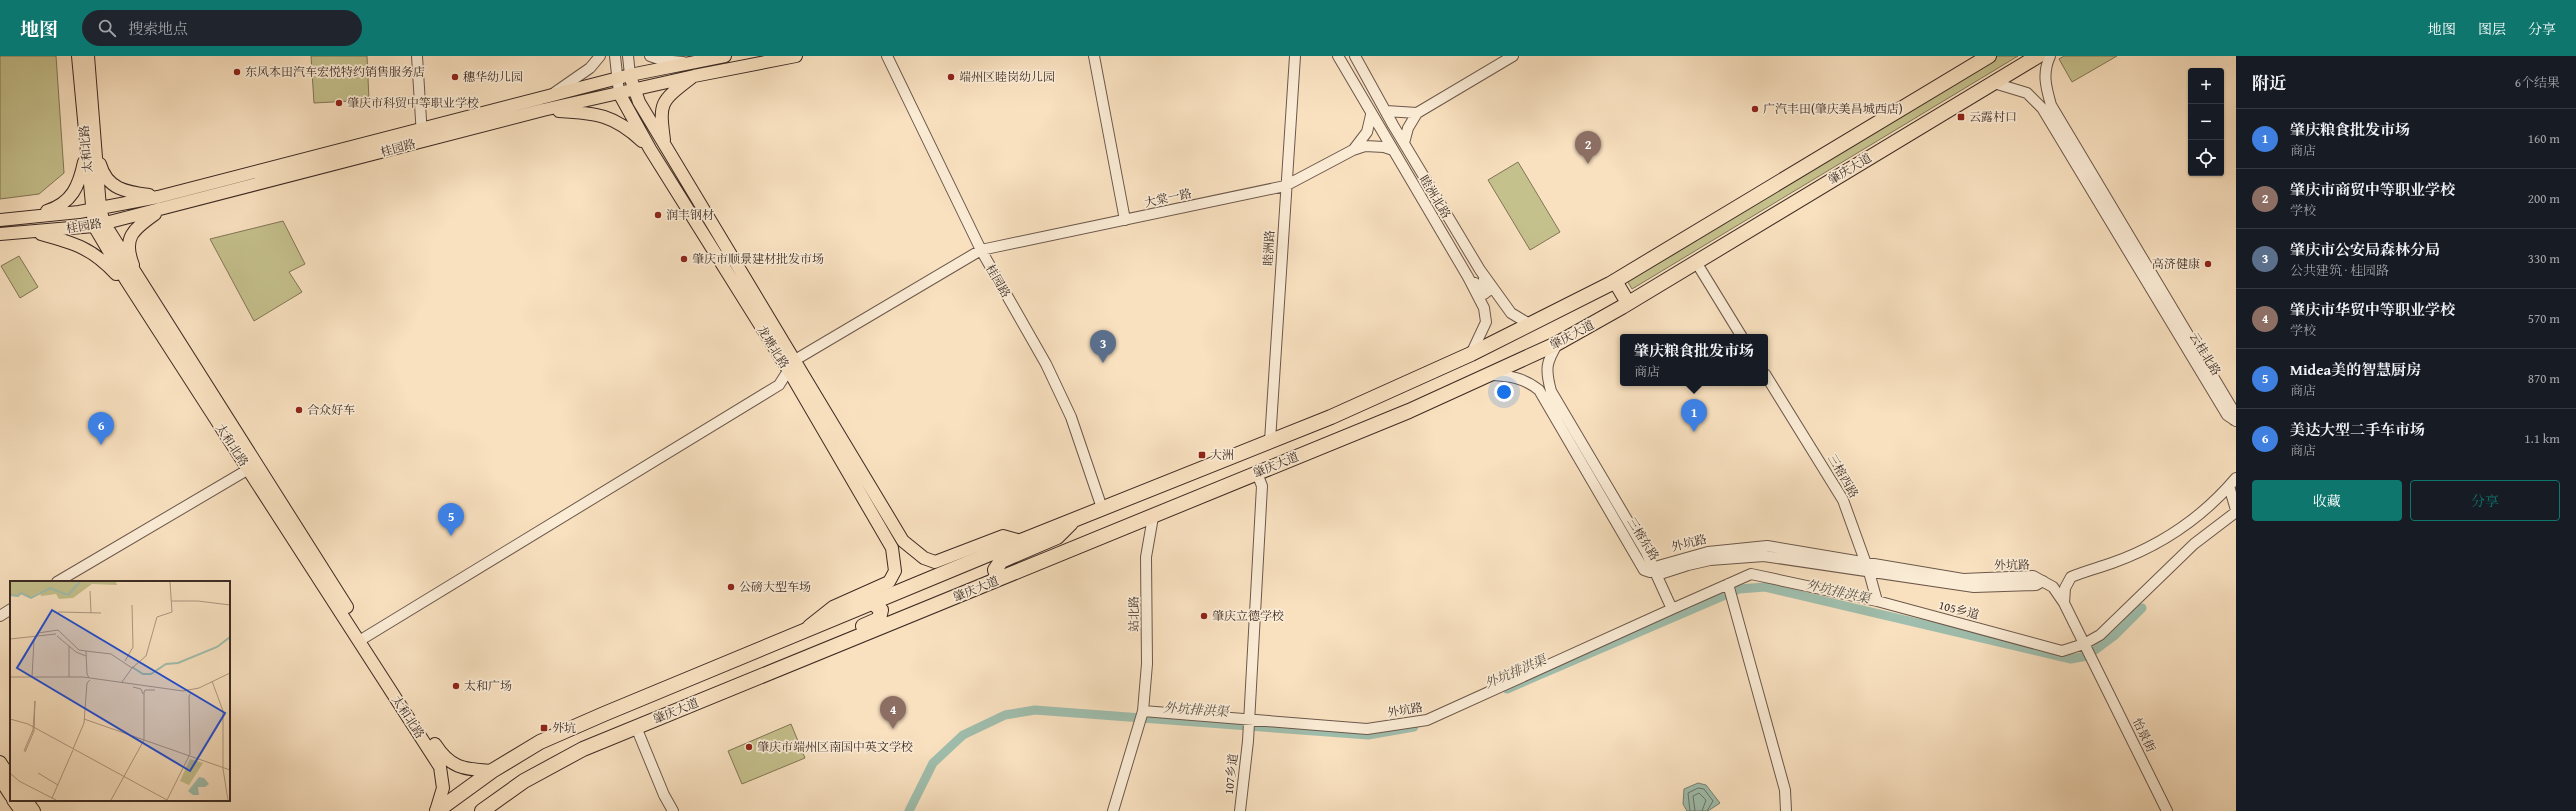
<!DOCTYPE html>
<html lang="zh">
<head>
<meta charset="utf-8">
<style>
  :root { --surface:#171b24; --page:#20242c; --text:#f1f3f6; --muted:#9ea1a6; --line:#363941; --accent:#0f766e }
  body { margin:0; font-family:"Gentium Book Plus","Noto Serif SC",serif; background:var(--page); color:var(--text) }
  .controls { position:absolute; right:12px; top:12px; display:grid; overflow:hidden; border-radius:4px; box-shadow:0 1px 3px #0004 }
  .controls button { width:36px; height:36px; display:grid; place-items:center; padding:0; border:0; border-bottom:1px solid var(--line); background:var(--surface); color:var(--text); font:20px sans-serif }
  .you { position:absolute; left:1504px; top:336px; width:14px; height:14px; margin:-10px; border:3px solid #fff; border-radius:50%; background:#1a73e8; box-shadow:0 0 0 6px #1a73e833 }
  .badge { display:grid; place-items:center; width:26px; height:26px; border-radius:50%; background:var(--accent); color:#fff; font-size:13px; font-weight:700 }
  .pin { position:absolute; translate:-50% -33px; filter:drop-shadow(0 1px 2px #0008) }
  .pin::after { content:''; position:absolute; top:21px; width:14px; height:12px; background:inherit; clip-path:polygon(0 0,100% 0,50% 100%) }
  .popup { position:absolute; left:1620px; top:278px; width:148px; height:52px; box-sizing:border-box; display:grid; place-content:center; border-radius:4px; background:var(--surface); filter:drop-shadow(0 1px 3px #0005); font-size:13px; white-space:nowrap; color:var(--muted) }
  .popup b { font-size:15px; color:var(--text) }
  .popup::after { content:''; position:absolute; left:50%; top:100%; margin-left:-8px; border:8px solid transparent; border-top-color:var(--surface) }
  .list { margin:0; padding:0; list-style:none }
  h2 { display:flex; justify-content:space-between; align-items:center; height:52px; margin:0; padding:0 16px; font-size:17px }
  h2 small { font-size:13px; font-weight:400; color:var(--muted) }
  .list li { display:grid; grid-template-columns:26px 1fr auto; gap:12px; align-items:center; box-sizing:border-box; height:60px; padding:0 16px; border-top:1px solid var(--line) }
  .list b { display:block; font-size:15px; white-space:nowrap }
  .list p { margin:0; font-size:13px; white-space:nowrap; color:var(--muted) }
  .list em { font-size:13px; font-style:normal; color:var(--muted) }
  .actions { display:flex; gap:8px; padding:12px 16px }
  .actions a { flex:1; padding:9px 0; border:1px solid var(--accent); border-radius:4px; text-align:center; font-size:14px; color:var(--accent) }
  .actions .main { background:var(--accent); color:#fff }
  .icon { flex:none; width:22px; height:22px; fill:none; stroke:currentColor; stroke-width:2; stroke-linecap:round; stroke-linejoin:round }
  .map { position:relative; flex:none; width:2236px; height:755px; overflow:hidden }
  header { display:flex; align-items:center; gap:24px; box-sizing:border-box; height:56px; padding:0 20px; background:var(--accent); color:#fff }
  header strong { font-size:19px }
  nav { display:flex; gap:22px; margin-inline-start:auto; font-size:14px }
  .search { width:280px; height:36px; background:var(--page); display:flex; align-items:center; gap:10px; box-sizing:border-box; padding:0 14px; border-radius:22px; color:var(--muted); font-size:15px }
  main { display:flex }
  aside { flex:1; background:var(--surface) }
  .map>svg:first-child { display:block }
</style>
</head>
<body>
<header>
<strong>地图</strong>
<div class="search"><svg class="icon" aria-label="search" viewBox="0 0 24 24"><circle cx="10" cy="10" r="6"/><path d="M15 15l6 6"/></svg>搜索地点</div>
<nav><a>地图</a><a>图层</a><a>分享</a></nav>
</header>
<main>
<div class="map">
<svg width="2236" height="755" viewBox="0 0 2236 755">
  <rect width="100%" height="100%" fill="#f9e1c0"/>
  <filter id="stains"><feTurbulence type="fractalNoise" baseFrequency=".005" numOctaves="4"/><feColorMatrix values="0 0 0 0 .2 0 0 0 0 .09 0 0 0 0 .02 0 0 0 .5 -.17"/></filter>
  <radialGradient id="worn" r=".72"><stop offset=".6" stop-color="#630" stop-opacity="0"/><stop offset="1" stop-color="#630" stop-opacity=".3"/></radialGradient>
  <path fill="#c5c18d" stroke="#817658" d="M0,0H56L64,117L39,138L0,143Z
    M311,0H367L369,44L314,47Z
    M1997,0H2018L1632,233L1626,223Z
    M2064,0H2117L2072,26L2059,3Z
    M1518,106L1560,176L1530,194L1488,124Z
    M283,165L305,208L289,216L302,236L254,265L210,183Z
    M19,200L38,231L20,242L1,210Z
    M791,668L805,702L742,728L728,695Z"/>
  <path fill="#9fbead" stroke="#788376" d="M1698,727L1706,729L1720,747L1708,755H1687L1683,748L1684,733Z"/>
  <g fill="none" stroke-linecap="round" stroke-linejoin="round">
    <path stroke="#6e7468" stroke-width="1" d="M1690,755L1688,737L1698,732L1704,733L1713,745L1707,755
      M1695,755L1693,740L1699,737L1706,744L1702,755"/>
    <path stroke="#9fbead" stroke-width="9" d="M1507,633L1739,533L1765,531L2071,603L2087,600L2114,580L2142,552
      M909,755L933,707L963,679L1005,659L1035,654L1368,679L1414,671"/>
    <defs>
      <path id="minor" d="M417,0L422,80
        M615,0L619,37
        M628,0L630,19
        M650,0L662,4L683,6
        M887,0L981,194L1046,308L1071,361L1102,452
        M1094,0L1125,164
        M1338,0L1468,221L1484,252L1486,266L1471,298
        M1355,0L1393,69L1480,214L1511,257L1531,269
        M2050,0C2042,18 2046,31 2051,49L2233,354L2234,364
        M1994,27L2027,37L2042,52L2227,359L2236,365
        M554,37L590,12L600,0
        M1386,55L1417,57
        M1404,87L1408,72L1417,57L1513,0
        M1354,93L1367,76L1371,59
        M1696,206L1742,281
        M1475,227L1484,238L1488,235L1484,223
        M1558,287C1546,306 1545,313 1551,335L1646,496L1672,553L1751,518L1877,545L2062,595L2084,588L2100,579L2194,488L2236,456
        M1765,318L1843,444L1869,516L1877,545
        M1492,319C1511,320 1524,322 1539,334L1644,514L1650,516
        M1270,385L1295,0
        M2229,430L2236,454
        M1644,514L1708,496L1767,490L1963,523L2033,520L2053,531L2064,547L2167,755
        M1657,519L1688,509L1710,504L1764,500L1974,531L2036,529L2043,525
        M57,526L254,410
        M1728,528L1785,734L1786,755
        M2064,547L2065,532L2071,521C2085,515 2098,512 2112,507C2160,490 2203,461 2236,422
        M0,560L11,553
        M359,585L779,329L795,304L981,194L1285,130L1353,94L1365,90L1384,91L1393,94
        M1143,655L1367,673L1427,664L1672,553
        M636,671L664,739L673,755
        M1113,755L1143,655L1147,608L1146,501L1153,461
        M1240,755L1248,685L1262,430L1257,417"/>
      <path id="major" d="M78,0L94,170L126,224L440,711L443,732L436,755
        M88,0L100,152L104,167L347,551
        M632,26L639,46L903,485L924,502L935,506L1003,480L1021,485
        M619,37L650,93L789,315L892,492L895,515L889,526L833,551L809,570
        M559,55C597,57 614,59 642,85
        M664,84C659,46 660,46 691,22
        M100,108C107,133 126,136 149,139
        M47,155C72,147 79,130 84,106
        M0,164L79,156L158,141L630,19L725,0
        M0,178L94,170L543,54L694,20L796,0
        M41,178C74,187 92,192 116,218
        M133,209C122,181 134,173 155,158
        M435,688C451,713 464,713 492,715
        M0,706L11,723
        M0,723L11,740
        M13,744L21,755
        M26,744L34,755"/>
      <path id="highway" d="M1615,225L1628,247
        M998,523L995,514L1001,505L1057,481L1071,467
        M863,570L879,563L881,554L873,547
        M437,755L492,715L540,686L604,658L1021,485L1331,361L1471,298L1610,228L1989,0
        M482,755L524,725L583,693L1409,355L1558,287L1622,251L2038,0"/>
    </defs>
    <use href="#minor" stroke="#6c584b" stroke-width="12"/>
    <use href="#major" stroke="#3d2b24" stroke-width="14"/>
    <use href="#highway" stroke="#3d2b24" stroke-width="16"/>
    <use href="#minor" stroke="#fbecd6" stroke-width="10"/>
    <use href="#major" stroke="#f9e1c0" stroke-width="12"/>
    <use href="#highway" stroke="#f9e1c0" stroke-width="14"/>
  </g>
  <g fill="#8f2418" stroke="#fbecd6" stroke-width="1.5">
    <circle cx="237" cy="16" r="4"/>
    <circle cx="455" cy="21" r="4"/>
    <circle cx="951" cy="21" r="4"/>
    <circle cx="339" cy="47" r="4"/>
    <circle cx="1755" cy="53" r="4"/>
    <rect x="1957" y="57" width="8" height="8" rx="2"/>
    <circle cx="658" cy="159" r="4"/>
    <circle cx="684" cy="203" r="4"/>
    <circle cx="2208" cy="208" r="4"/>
    <circle cx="299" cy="354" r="4"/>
    <rect x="1198" y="395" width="8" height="8" rx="2"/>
    <circle cx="731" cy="531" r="4"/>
    <circle cx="1204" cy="560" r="4"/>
    <circle cx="456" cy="630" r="4"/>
    <rect x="540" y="668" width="8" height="8" rx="2"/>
    <circle cx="749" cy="691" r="4"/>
  </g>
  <g text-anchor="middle" stroke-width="3.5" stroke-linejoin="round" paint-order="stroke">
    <g font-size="12" fill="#3d2b24" stroke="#fbecd6" text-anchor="start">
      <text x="245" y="20">东风本田汽车宏悦特约销售服务店</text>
      <text x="463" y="25">穗华幼儿园</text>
      <text x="959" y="25">端州区睦岗幼儿园</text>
      <text x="347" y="51">肇庆市科贸中等职业学校</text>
      <text x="1763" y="57">广汽丰田(肇庆美昌城西店)</text>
      <text x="1969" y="65">云露村口</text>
      <text x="666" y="163">润丰钢材</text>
      <text x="692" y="207">肇庆市顺景建材批发市场</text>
      <text x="2200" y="212" text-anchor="end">高济健康</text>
      <text x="307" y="358">合众好车</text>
      <text x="1210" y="403">大洲</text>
      <text x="739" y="535">公磅大型车场</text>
      <text x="1212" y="564">肇庆立德学校</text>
      <text x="464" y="634">太和广场</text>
      <text x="552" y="676">外坑</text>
      <text x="757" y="695">肇庆市端州区南国中英文学校</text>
    </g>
    <g font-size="12" fill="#3d2b24" stroke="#fbecd6">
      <text transform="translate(398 92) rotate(-15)" y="4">桂园路</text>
      <text transform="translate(86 93) rotate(-95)" y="4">太和北路</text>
      <text transform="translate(1850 113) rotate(-31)" y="4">肇庆大道</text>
      <text transform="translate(1435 141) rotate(59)" y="4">睦洲北路</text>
      <text transform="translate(1168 142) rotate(-12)" y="4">大棠一路</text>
      <text transform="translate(84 170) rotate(-9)" y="4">桂园路</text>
      <text transform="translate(1269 192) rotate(-87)" y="4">睦洲路</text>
      <text transform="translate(998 225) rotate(60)" y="4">桂园路</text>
      <text transform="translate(1572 279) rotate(-28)" y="4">肇庆大道</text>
      <text transform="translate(773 291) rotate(58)" y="4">龙塘北路</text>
      <text transform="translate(2205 298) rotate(59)" y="4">云桂北路</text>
      <text transform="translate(232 389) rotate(57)" y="4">太和北路</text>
      <text transform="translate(1276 409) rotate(-22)" y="4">肇庆大道</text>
      <text transform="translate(1843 420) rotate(60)" y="4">三榕西路</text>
      <text transform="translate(1643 483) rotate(58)" y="4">三榕东路</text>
      <text transform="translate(1689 487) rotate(-14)" y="4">外坑路</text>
      <text transform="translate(2012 509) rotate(-1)" y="4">外坑路</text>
      <text transform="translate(976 533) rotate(-22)" y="4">肇庆大道</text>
      <text transform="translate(1959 554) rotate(15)" y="4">105乡道</text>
      <text transform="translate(1134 558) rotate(-90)" y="4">站北路</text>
      <text transform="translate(1405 654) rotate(-10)" y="4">外坑路</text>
      <text transform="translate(676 655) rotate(-22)" y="4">肇庆大道</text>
      <text transform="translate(408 661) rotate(57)" y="4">太和北路</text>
      <text transform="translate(2144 679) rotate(64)" y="4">怡景街</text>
      <text transform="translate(1231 718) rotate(-83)" y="4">107乡道</text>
    </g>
    <g font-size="13" font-style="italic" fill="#565046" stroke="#fbecd6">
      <text transform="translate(1838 535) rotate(13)" y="5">外坑排洪渠</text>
      <text transform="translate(1515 615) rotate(-23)" y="5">外坑排洪渠</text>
      <text transform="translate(1196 653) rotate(4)" y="5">外坑排洪渠</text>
    </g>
  </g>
  <g transform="translate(10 525)">
    <rect width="220" height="220" fill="#f9e1c0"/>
    <path d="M0,1H106L107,4L82,3L63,17L49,18L46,13L31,15L30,11L19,17L11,12L8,15L0,14ZM180,178L193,182L179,204L170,200Z" fill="#c5c18d"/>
    <path d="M189,196L194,197L199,203L195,206H188L189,214H183L178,210Z" fill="#9fbead"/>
    <path fill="none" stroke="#9fbead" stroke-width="2" d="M0,14L8,15L11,12L21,17L40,7L58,14L70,1M122,86L133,93H141L156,83L168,82L207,66L220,56"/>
    <path fill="none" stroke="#ae9882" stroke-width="1" d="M80,10L81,32M162,20H188L220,24M48,31L91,32M28,54V52L48,49L69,69L76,70L77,93L79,97M47,55L66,71L76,75M0,58L46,53M76,70L101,73L122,87M115,80L123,66L122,24M0,96H73L173,110L189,107L220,92M22,96L24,59M59,96V65M202,100L213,130V188L218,219M112,101L122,87L136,75L147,36L162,31L160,1M123,106L131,108L133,113M0,138L18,143L157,219M74,138L220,189M134,159V111L135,109H145M63,168L74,142L77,102L80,99M14,170L23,149L25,120L24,150L15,171M0,192L9,200L46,219M28,192L48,204M42,217L63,169M101,219L134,159M157,219L180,173L179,115L181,112"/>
    <path fill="#1d4ed8" fill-opacity="0.15" stroke="#1d4ed8" stroke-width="2" d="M42,29L215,132L180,190L7,87Z"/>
    <rect width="220" height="220" fill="none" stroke="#3d2b24" stroke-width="2"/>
  </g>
  <rect width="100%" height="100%" filter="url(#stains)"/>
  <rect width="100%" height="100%" fill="url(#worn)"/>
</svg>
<div class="controls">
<button>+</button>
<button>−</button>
<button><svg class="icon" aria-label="locate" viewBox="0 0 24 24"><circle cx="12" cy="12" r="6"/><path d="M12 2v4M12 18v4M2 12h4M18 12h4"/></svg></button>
</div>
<div class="you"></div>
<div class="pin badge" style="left:1694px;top:376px;background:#3f7fe0">1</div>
<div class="popup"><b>肇庆粮食批发市场</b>商店</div>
<div class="pin badge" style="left:1588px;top:108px;background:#8d6e63">2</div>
<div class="pin badge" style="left:1103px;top:307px;background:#5c6f8a">3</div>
<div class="pin badge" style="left:893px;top:673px;background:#8d6e63">4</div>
<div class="pin badge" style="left:451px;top:480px;background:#3f7fe0">5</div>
<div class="pin badge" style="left:101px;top:389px;background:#3f7fe0">6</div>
</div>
<aside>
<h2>附近<small>6个结果</small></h2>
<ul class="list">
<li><span class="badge" style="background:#3f7fe0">1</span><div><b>肇庆粮食批发市场</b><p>商店</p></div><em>160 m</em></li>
<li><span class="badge" style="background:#8d6e63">2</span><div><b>肇庆市商贸中等职业学校</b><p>学校</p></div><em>200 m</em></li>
<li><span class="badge" style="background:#5c6f8a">3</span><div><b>肇庆市公安局森林分局</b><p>公共建筑 · 桂园路</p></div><em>330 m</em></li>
<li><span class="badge" style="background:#8d6e63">4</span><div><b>肇庆市华贸中等职业学校</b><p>学校</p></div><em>570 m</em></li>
<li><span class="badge" style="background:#3f7fe0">5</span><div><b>Midea美的智慧厨房</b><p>商店</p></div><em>870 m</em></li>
<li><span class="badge" style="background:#3f7fe0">6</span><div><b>美达大型二手车市场</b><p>商店</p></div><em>1.1 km</em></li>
</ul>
<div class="actions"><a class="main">收藏</a><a>分享</a></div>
</aside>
</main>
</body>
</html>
